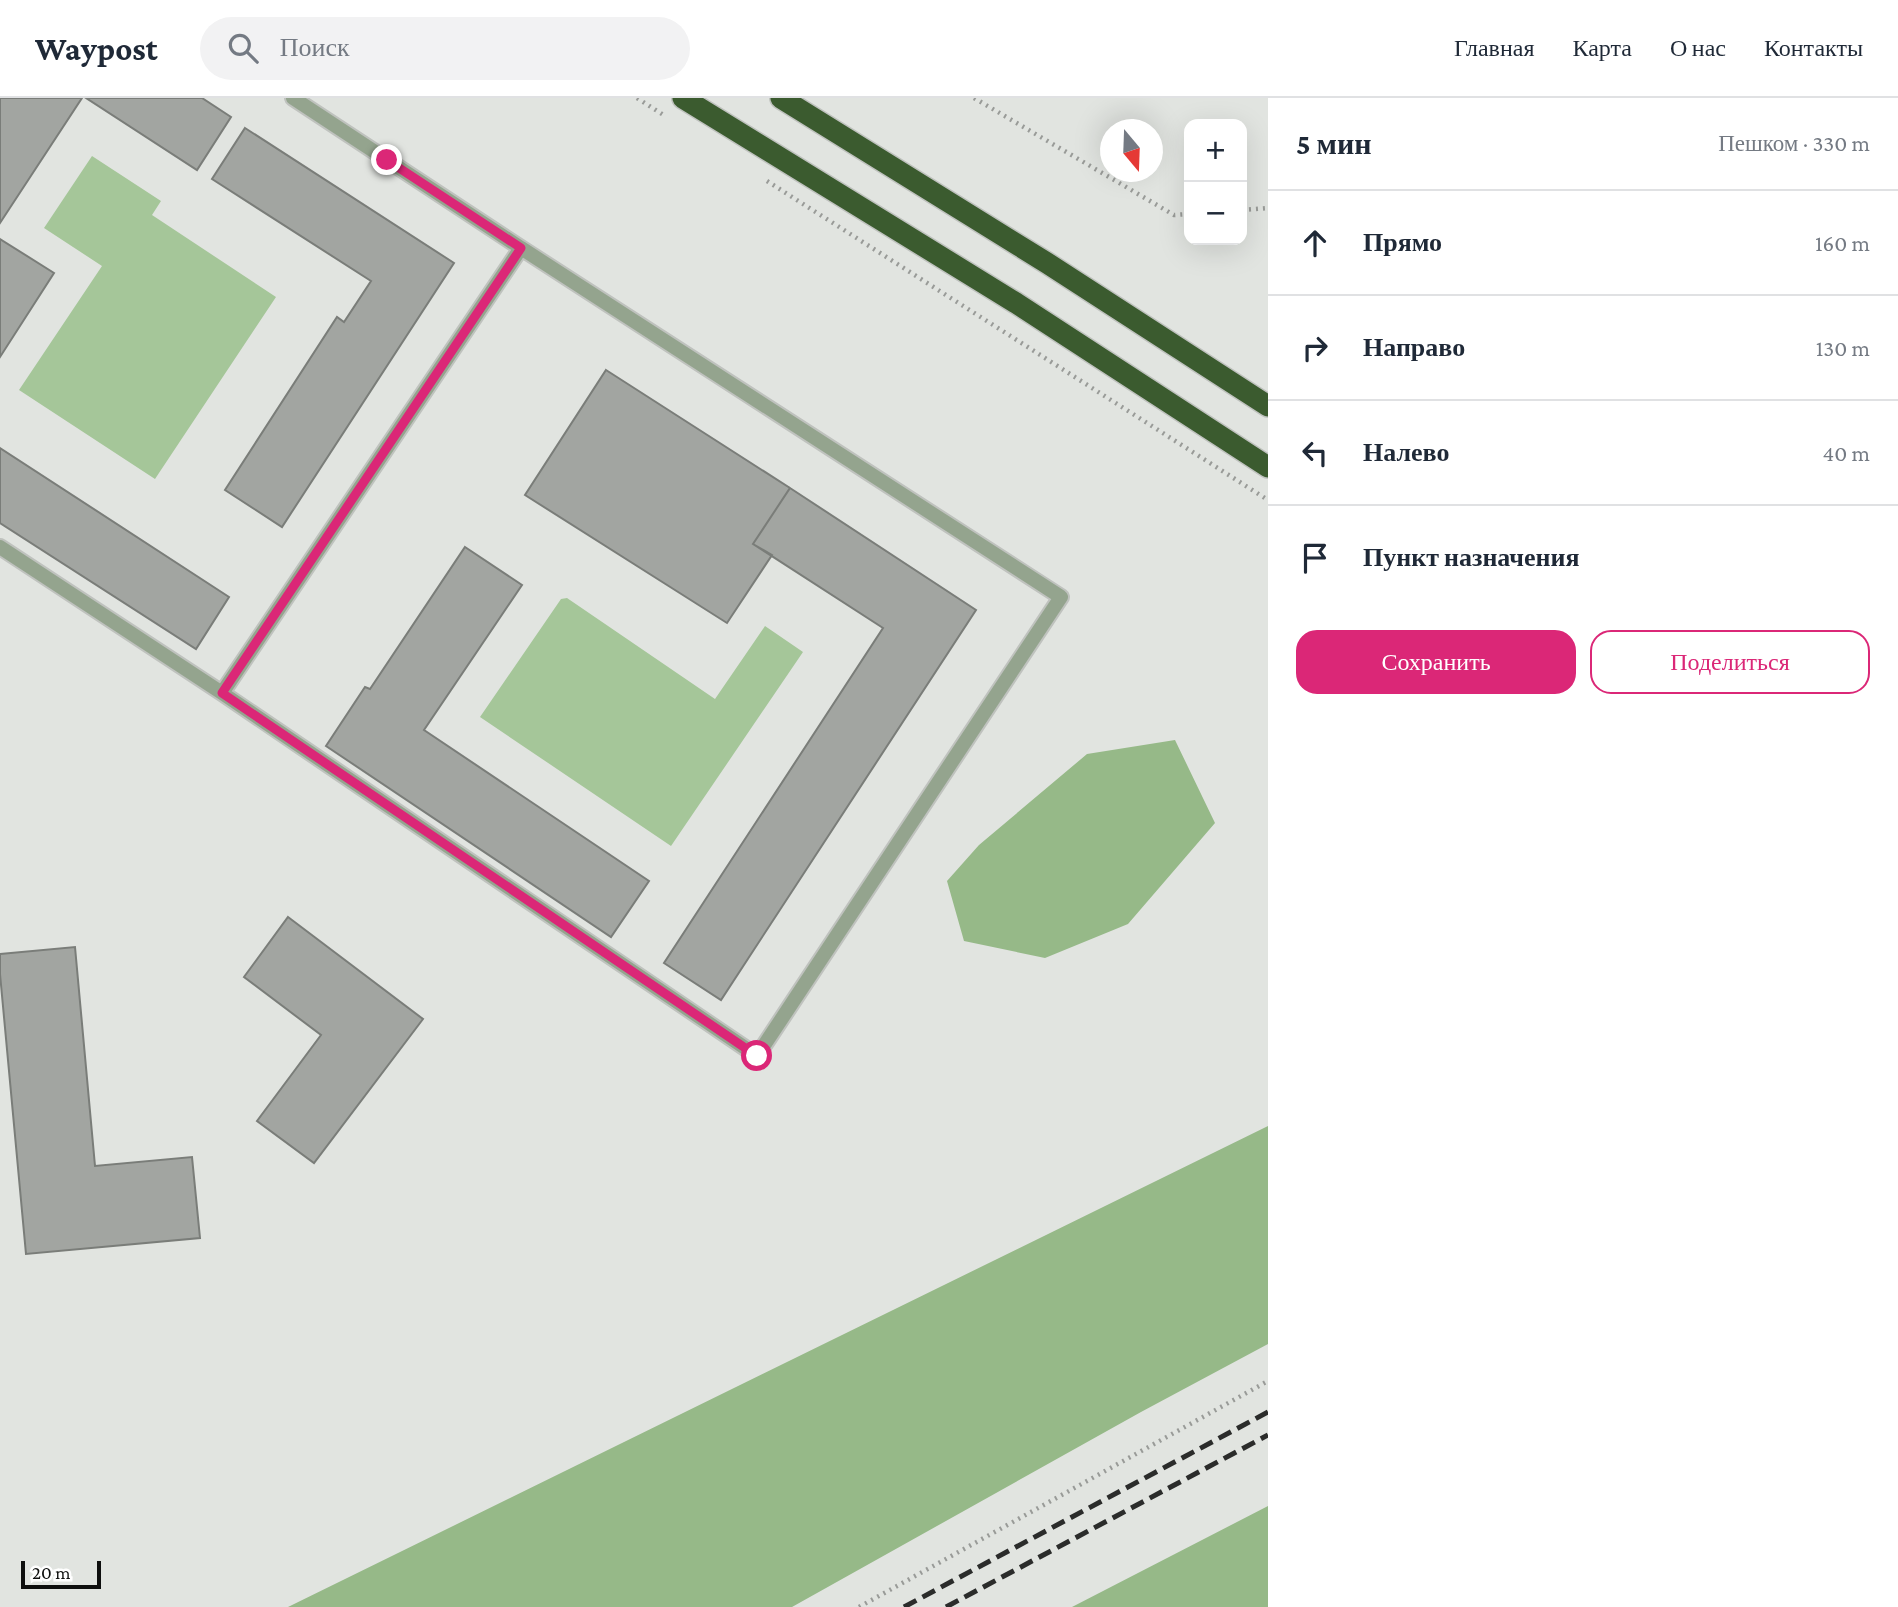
<!DOCTYPE html>
<html lang="ru">
<head>
<meta charset="utf-8">
<style>
  :root { --surface:#fff; --page:#f2f2f3; --text:#1f2937; --muted:#747a83; --line:#e0e1e3; --accent:#db2777 }
  body { margin:0; font-family:"Crimson Pro",serif; background:var(--page); color:var(--text) }
  .controls { position:absolute; right:21px; top:21px; display:grid; overflow:hidden; border-radius:14px; box-shadow:0 7px 28px #0002 }
  .controls button { width:63px; height:63px; display:grid; place-items:center; padding:0; border:0; border-bottom:2px solid var(--line); background:var(--surface); color:var(--text); font:35px sans-serif }
  .compass { position:absolute; left:1100px; top:21px; width:63px; height:63px; border-radius:50%; background:var(--surface); box-shadow:0 7px 28px #0002; rotate:161deg }
  .scale { position:absolute; left:21px; bottom:18px; width:80px; box-sizing:border-box; padding-left:7px; border:4px solid #0e0f0e; border-top:0; font-size:19px; line-height:24px; white-space:nowrap; color:#0e0f0e; -webkit-text-stroke:5px #fff; paint-order:stroke }
  .stop { position:absolute; width:21px; height:21px; margin:-16px; border:5px solid #db2777; border-radius:50%; background:#fff }
  .stop.end { background:#db2777; border-color:#fff; box-shadow:0 2px 7px #0008 }
  .list { margin:0; padding:0; list-style:none }
  h2 { display:flex; justify-content:space-between; align-items:center; height:91px; margin:0; padding:0 28px; font-size:30px }
  h2 small { font-size:23px; font-weight:400; color:var(--muted) }
  .list li { display:grid; grid-template-columns:46px 1fr auto; gap:21px; align-items:center; box-sizing:border-box; height:105px; padding:0 28px; border-top:2px solid var(--line) }
  .list b { display:block; font-size:26px; white-space:nowrap }
  .list em { font-size:23px; font-style:normal; color:var(--muted) }
  .actions { display:flex; gap:14px; padding:21px 28px }
  .actions a { flex:1; padding:16px 0; border:2px solid var(--accent); border-radius:21px; text-align:center; font-size:24px; color:var(--accent) }
  .actions .main { background:var(--accent); color:#fff }
  .icon { flex:none; width:38px; height:38px; fill:none; stroke:currentColor; stroke-width:2; stroke-linecap:round; stroke-linejoin:round }
  .map { position:relative; flex:none; width:1268px; height:1509px; overflow:hidden }
  header { display:flex; align-items:center; gap:42px; box-sizing:border-box; height:98px; padding:0 35px; background:var(--surface); border-bottom:2px solid var(--line) }
  header strong { font-size:33px }
  nav { display:flex; gap:38px; margin-inline-start:auto; font-size:24px }
  .search { width:490px; height:63px; background:var(--page); display:flex; align-items:center; gap:18px; box-sizing:border-box; padding:0 24px; border-radius:38px; color:var(--muted); font-size:26px }
  main { display:flex }
  aside { flex:1; background:var(--surface) }
  .map>svg:first-child { display:block }
</style>
</head>
<body>
<header>
<strong>Waypost</strong>
<div class="search"><svg class="icon" aria-label="search" viewBox="0 0 24 24"><circle cx="10" cy="10" r="6"/><path d="M15 15l6 6"/></svg>Поиск</div>
<nav><a>Главная</a><a>Карта</a><a>О нас</a><a>Контакты</a></nav>
</header>
<main>
<div class="map">
<svg width="1268" height="1509" viewBox="0 0 1268 1509">
  <rect width="100%" height="100%" fill="#e1e4e0"/>
  <path fill="#a5c699" d="M92,58L161,103L152,117L276,199L155,381L19,292L102,168L44,130Z
    M567,500L715,601L765,528L803,554L671,748L480,619L561,501Z"/>
  <path fill="#96b988" d="M1175,642L1215,725L1128,826L1045,860L964,843L947,783L979,747L1087,656Z
    M1268,1028V1246L1141,1314L792,1509H288Z
    M1268,1408V1509H1072Z"/>
  <path fill="#a2a5a1" stroke="#7a7d79" stroke-width="2" d="M0,0H82L0,125Z
    M86,0H202L231,19L197,72Z
    M245,30L454,165L282,429L225,392L337,219L344,224L371,183L212,81Z
    M0,141L54,175L0,259Z
    M606,272L790,390L753,446L772,457L727,525L525,397Z
    M0,350L229,499L196,551L0,425Z
    M790,390L976,512L721,902L664,865L883,530L753,446Z
    M465,449L522,487L424,632L649,783L611,839L326,648L365,589L370,591Z
    M288,819L423,921L314,1065L257,1023L321,937L244,879Z
    M75,849L95,1068L192,1059L200,1140L26,1156L0,876V856Z"/>
  <g fill="none" stroke-linecap="round" stroke-linejoin="round">
    <defs>
      <path id="lane" d="M0,449L222,595L757,958L1061,499L521,150
        M222,595L521,150L293,0"/>
      <path id="highway" d="M683,0L1016,205L1268,369
        M781,0L1047,165L1268,308"/>
    </defs>
    <use href="#lane" stroke="#bfc2be" stroke-width="18"/>
    <use href="#highway" stroke="#bfc2be" stroke-width="24"/>
    <path stroke="#999b98" stroke-width="4.5" stroke-dasharray="2 5" stroke-linecap="butt" d="M637,0L665,18
      M974,0L1174,117L1189,116
      M767,83L1268,402
      M1242,112L1268,110
      M859,1509L1268,1283"/>
    <use href="#lane" stroke="#94a48e" stroke-width="14"/>
    <use href="#highway" stroke="#3b5b2f" stroke-width="21"/>
    <path stroke="#2b2c2b" stroke-width="5" stroke-dasharray="14 7" stroke-linecap="butt" d="M904,1509L1268,1314
      M946,1509L1268,1337"/>
  </g>
  <g fill="none" stroke-linecap="round" stroke-linejoin="round">
    <path stroke="#db2777" stroke-width="9" d="M387,62L521,150L222,595L757,958"/>
  </g>
</svg>
<div class="controls">
<button>+</button>
<button>−</button>
</div>
<svg class="compass" viewBox="-18 -18 36 36"><path d="M0-13l5 13h-10z" fill="#e53935"/><path d="M0 13l5-13h-10z" fill="#747a83"/></svg>
<div class="scale">20 m</div>
<div class="stop" style="left:757px;top:958px"></div>
<div class="stop end" style="left:387px;top:62px"></div>
</div>
<aside>
<h2>5 мин<small>Пешком · 330 m</small></h2>
<ul class="list">
<li><svg class="icon" aria-label="ahead" viewBox="0 0 24 24"><path d="M12 20V5M6 11l6-6 6 6"/></svg><div><b>Прямо</b></div><em>160 m</em></li>
<li><svg class="icon" aria-label="right" viewBox="0 0 24 24"><path d="M7 20v-9h11M14 6l5 5-5 5"/></svg><div><b>Направо</b></div><em>130 m</em></li>
<li><svg class="icon" aria-label="left" viewBox="0 0 24 24"><path d="M17 20v-9H6M10 6l-5 5 5 5"/></svg><div><b>Налево</b></div><em>40 m</em></li>
<li><svg class="icon" aria-label="arrive" viewBox="0 0 24 24"><path d="M6 21V4h12l-3 4 3 4H6"/></svg><div><b>Пункт назначения</b></div></li>
</ul>
<div class="actions"><a class="main">Сохранить</a><a>Поделиться</a></div>
</aside>
</main>
</body>
</html>
